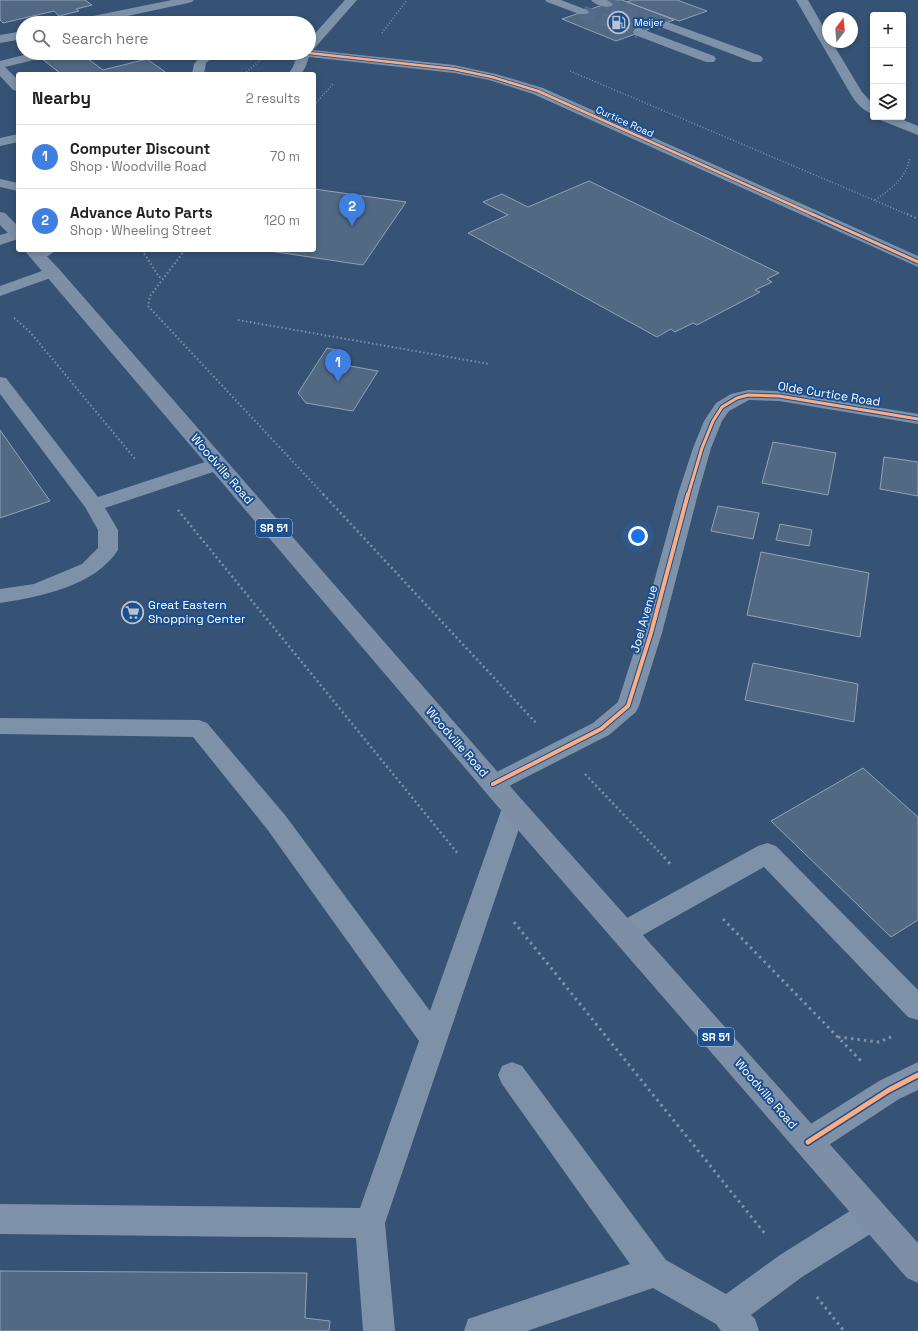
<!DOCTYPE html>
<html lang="en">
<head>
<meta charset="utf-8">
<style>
  :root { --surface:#fff; --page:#f2f2f2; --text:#202124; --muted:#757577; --line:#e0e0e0; --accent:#1a73e8 }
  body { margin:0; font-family:"Space Grotesk",sans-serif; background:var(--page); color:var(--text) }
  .controls { position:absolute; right:12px; top:12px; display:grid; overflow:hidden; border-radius:4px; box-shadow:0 2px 6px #0003 }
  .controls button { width:36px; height:36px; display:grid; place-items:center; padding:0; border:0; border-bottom:1px solid var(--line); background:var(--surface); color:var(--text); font:20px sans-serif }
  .compass { position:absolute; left:822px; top:12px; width:36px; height:36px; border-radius:50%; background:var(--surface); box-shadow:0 2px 6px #0003; rotate:16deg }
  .you { position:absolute; left:638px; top:536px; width:14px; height:14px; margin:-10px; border:3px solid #fff; border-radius:50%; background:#1a73e8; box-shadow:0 0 0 6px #1a73e833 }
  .badge { display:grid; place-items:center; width:26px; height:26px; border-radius:50%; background:var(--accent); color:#fff; font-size:13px; font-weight:700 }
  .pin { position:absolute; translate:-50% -33px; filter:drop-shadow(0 1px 2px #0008) }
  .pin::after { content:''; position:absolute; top:21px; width:14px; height:12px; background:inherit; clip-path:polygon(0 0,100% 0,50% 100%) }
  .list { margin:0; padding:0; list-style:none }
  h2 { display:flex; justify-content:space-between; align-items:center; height:52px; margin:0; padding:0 16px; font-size:17px }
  h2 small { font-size:13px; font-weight:400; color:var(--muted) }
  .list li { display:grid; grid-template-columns:26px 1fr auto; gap:12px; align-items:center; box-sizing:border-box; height:64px; padding:0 16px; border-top:1px solid var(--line) }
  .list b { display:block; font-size:15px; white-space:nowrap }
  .list p { margin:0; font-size:13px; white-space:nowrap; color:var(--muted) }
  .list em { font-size:13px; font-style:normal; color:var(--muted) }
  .icon { flex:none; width:22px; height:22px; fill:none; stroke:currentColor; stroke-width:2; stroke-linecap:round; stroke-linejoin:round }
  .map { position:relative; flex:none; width:918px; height:1331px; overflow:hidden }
  .search { position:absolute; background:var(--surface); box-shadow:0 2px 6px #0003; left:16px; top:16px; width:300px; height:44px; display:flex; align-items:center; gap:10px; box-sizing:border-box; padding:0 14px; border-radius:22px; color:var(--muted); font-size:15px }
  .panel { position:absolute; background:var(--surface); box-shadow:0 2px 6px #0003; left:16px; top:72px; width:300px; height:180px; border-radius:4px }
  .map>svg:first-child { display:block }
</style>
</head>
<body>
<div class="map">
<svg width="918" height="1331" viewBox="0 0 918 1331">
  <rect width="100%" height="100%" fill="#365274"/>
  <path fill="#526984" stroke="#92a2b6" d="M0,0H85L92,5L76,9L79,11L59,16L54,11L3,23L0,20Z
    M617,0H622L674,20L616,41L562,19Z
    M632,0H677L707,11L679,21L627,2Z
    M62,53H80L103,70L147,59L168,74H61L41,58Z
    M589,181L779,273L767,279L772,282L755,290L760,292L697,325L693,323L675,332L671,329L657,337L468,233L508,215L483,202L502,194L528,207Z
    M314,189L406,202L363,265L263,250H314Z
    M327,348L346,352L339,364L378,371L353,411L306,403L298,393Z
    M0,430L50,501L0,518Z
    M773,442L836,453L828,495L762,483Z
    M884,457L918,462V496L880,489Z
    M718,506L759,513L753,539L711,531Z
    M780,524L812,530L809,546L776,540Z
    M761,552L869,573L860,637L747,615Z
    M753,663L858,684L854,722L745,700Z
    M863,768L918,817V920L891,937L771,821Z
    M0,1271L307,1273L305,1318L330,1321L329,1331H0Z"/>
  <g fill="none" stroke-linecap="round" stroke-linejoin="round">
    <path stroke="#546c89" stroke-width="13" stroke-dasharray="13 6" stroke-linecap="butt" d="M607,4L662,24
      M583,12L639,32"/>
    <path stroke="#7d92a8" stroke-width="1.5" stroke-dasharray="1 2" stroke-linecap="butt" d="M382,33L407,0
      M570,71L909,215
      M244,74L269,53
      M314,105L333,84
      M875,200C892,188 906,179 910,157"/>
    <path stroke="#7d92a8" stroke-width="2" stroke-dasharray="1.5 2.5" stroke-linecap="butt" d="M907,214L918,219
      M142,250L159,277L163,278
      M185,250L150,296L148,306L324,495
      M14,318L30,332L136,460
      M238,320L489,364"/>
    <path stroke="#7d92a8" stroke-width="2.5" stroke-dasharray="2 3" stroke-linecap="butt" d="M323,494L537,724
      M178,510L459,855
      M585,774L665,858"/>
    <path stroke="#7d92a8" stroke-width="3" stroke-dasharray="2.5 4" stroke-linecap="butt" d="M664,857L672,866
      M723,919L863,1063
      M514,922L766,1235
      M838,1037L879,1042L893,1036
      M817,1297L844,1331"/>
    <path fill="#7d92a8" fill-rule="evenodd" d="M172,0H194L192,2L188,3L95,23H72L74,21L78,19Z
      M345,0H357L313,50L454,65L496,74L543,88L918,256V267L533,94L489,80L454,73L309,57L305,68L301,74H288L293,67L298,53H309V40Z
      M545,0H561L587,10L589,12L587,14H579L547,2Z
      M591,0H607L613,4L611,6C605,8 595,5 591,0Z
      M796,0H808L828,35V42H832L862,92L873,104V114C863,111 855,102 850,93Z
      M662,20L761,56L763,59L761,62H753L658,26L656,24L658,22Z
      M639,28L714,56L716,59L714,62H706L635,35L633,32L635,29Z
      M23,31V39L0,43V35Z
      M32,53H52L50,56L5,67L18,80V91L13,90L0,76V61Z
      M204,53H218L206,63L204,74H192L194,64Z
      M878,117H896L918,126V135L880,120Z
      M18,134V142L0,146V138Z
      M0,179L18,183V191L0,187Z
      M18,230V239L0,245V235Z
      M35,250H55C50,257 40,260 32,258L29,255Z
      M53,267L59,269L61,272L59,275L0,296V286Z
      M0,377L6,378L98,497L211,460L218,458L225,460L227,464L225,468L105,508L118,530V550C95,586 40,597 0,603V589L34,584L82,564L98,548V530L85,507L0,394Z
      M748,390L779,391L918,414V424L779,401L749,400L729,411L722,421L711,448L698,494L662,633L639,706L636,712L609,735L501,790L493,793L485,790L481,784L485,778L593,723L618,702L640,633L678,494L693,448L704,421L716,403L731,394Z
      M0,718L199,720L207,723L285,815L430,1011L502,808L505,801L514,799L523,801L526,808L385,1223L395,1331H363L356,1238L0,1234V1204L360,1208L419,1041L267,829L193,737L0,734Z
      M767,843L776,846L918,990V1020L908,1017L764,867L634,940L625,943L616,940L612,932L616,924L758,846Z
      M512,1062L522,1066L666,1260L726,1294L780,1255L861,1204L872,1200L883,1204L887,1215L883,1226L802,1277L751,1315L755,1319L759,1331H721L716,1324L653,1288L527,1331H464L468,1319L480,1315L630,1264L502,1084L498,1075L502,1066Z
      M918,1062V1090L899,1099L818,1152L808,1156L798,1152L793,1142L798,1132L879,1081Z"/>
    <path fill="#7d8ea7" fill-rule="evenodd" d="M0,212L5,213L18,226V240L13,238L0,225Z
      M24,250H41L59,269L523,801L918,1243V1283L907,1278L505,815Z"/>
    <defs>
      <path id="cycleway-far3" d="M309,53L454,69L492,77L538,91L814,215"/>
      <path id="cycleway-far2" d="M812,214L918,262
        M688,495L702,448L713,421L722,407L737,398L748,395L779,396L918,419"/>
      <path id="cycleway-far1" d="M493,784L601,729L628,706L651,633L688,494"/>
      <path id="cycleway" d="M808,1142L889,1090L918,1075"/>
    </defs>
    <use href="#cycleway-far3" stroke="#1b4f8f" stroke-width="4"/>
    <use href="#cycleway-far2" stroke="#1b4f8f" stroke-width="5"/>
    <use href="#cycleway-far1" stroke="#1b4f8f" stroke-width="6"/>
    <use href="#cycleway" stroke="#1b4f8f" stroke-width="8"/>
    <use href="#cycleway-far3" stroke="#ffac80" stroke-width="2.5"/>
    <use href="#cycleway-far2" stroke="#ffac80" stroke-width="3"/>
    <use href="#cycleway-far1" stroke="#ffac80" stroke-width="4"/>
    <use href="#cycleway" stroke="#ffac80" stroke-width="5"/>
  </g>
  <defs>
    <symbol id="fuel-ring" viewBox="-11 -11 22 22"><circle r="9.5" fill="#1b4f8f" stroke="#b9c2ce" stroke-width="1.5"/><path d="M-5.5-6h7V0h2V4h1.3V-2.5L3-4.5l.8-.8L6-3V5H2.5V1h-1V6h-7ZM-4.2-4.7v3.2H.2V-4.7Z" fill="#b9c2ce"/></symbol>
    <symbol id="supermarket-ring" viewBox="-11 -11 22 22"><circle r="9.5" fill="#1b4f8f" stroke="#b9c2ce" stroke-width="1.5"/><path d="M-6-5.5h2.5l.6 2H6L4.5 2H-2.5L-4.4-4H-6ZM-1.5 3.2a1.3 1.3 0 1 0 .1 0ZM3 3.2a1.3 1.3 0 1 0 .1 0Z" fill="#b9c2ce"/></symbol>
  </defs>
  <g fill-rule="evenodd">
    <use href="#fuel-ring" x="606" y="10" width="25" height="25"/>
    <use href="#supermarket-ring" x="120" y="600" width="25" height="25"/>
  </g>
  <g text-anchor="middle" stroke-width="4" stroke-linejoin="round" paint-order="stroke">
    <g font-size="10" fill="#fff" stroke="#1b4f8f" text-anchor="start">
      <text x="634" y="26">Meijer</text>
    </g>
    <g font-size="10" fill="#fff" stroke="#1b4f8f">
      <text transform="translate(625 121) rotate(24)" y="4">Curtice Road</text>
    </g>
    <g fill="#1b4f8f" stroke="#bbcadd" stroke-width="1">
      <rect x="256" y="519" width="36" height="18" rx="3"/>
      <rect x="698" y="1028" width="36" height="18" rx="3"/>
    </g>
    <g font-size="11" font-weight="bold" fill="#fff">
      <text x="274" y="532">SR 51</text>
      <text x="716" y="1041">SR 51</text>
    </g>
    <g font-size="12" fill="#fff" stroke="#1b4f8f">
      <text transform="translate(829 394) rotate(9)" y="4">Olde Curtice Road</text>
      <text transform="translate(222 469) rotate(49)" y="4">Woodville Road</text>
      <text transform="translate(644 619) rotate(-74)" y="4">Joel Avenue</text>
      <text transform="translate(457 742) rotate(49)" y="4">Woodville Road</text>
      <text transform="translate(766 1094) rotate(49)" y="4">Woodville Road</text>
    </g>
    <g font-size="12" fill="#fff" stroke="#1b4f8f" text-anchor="start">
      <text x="148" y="609">Great Eastern<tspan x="148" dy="14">Shopping Center</tspan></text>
    </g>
  </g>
</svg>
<div class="controls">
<button>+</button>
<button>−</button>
<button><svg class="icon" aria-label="layers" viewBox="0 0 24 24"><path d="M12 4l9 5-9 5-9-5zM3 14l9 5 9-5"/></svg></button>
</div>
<svg class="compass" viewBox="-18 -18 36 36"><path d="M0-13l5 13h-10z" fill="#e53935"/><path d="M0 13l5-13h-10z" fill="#757577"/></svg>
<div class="you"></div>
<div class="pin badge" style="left:338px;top:382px;background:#3f7fe0">1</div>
<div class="pin badge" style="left:352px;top:226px;background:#3f7fe0">2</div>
<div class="search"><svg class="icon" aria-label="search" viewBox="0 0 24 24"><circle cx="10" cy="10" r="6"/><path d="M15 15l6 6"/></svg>Search here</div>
<section class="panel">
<h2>Nearby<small>2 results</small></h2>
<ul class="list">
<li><span class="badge" style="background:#3f7fe0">1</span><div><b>Computer Discount</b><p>Shop · Woodville Road</p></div><em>70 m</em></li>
<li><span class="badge" style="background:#3f7fe0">2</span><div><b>Advance Auto Parts</b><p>Shop · Wheeling Street</p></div><em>120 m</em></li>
</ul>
</section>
</div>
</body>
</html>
